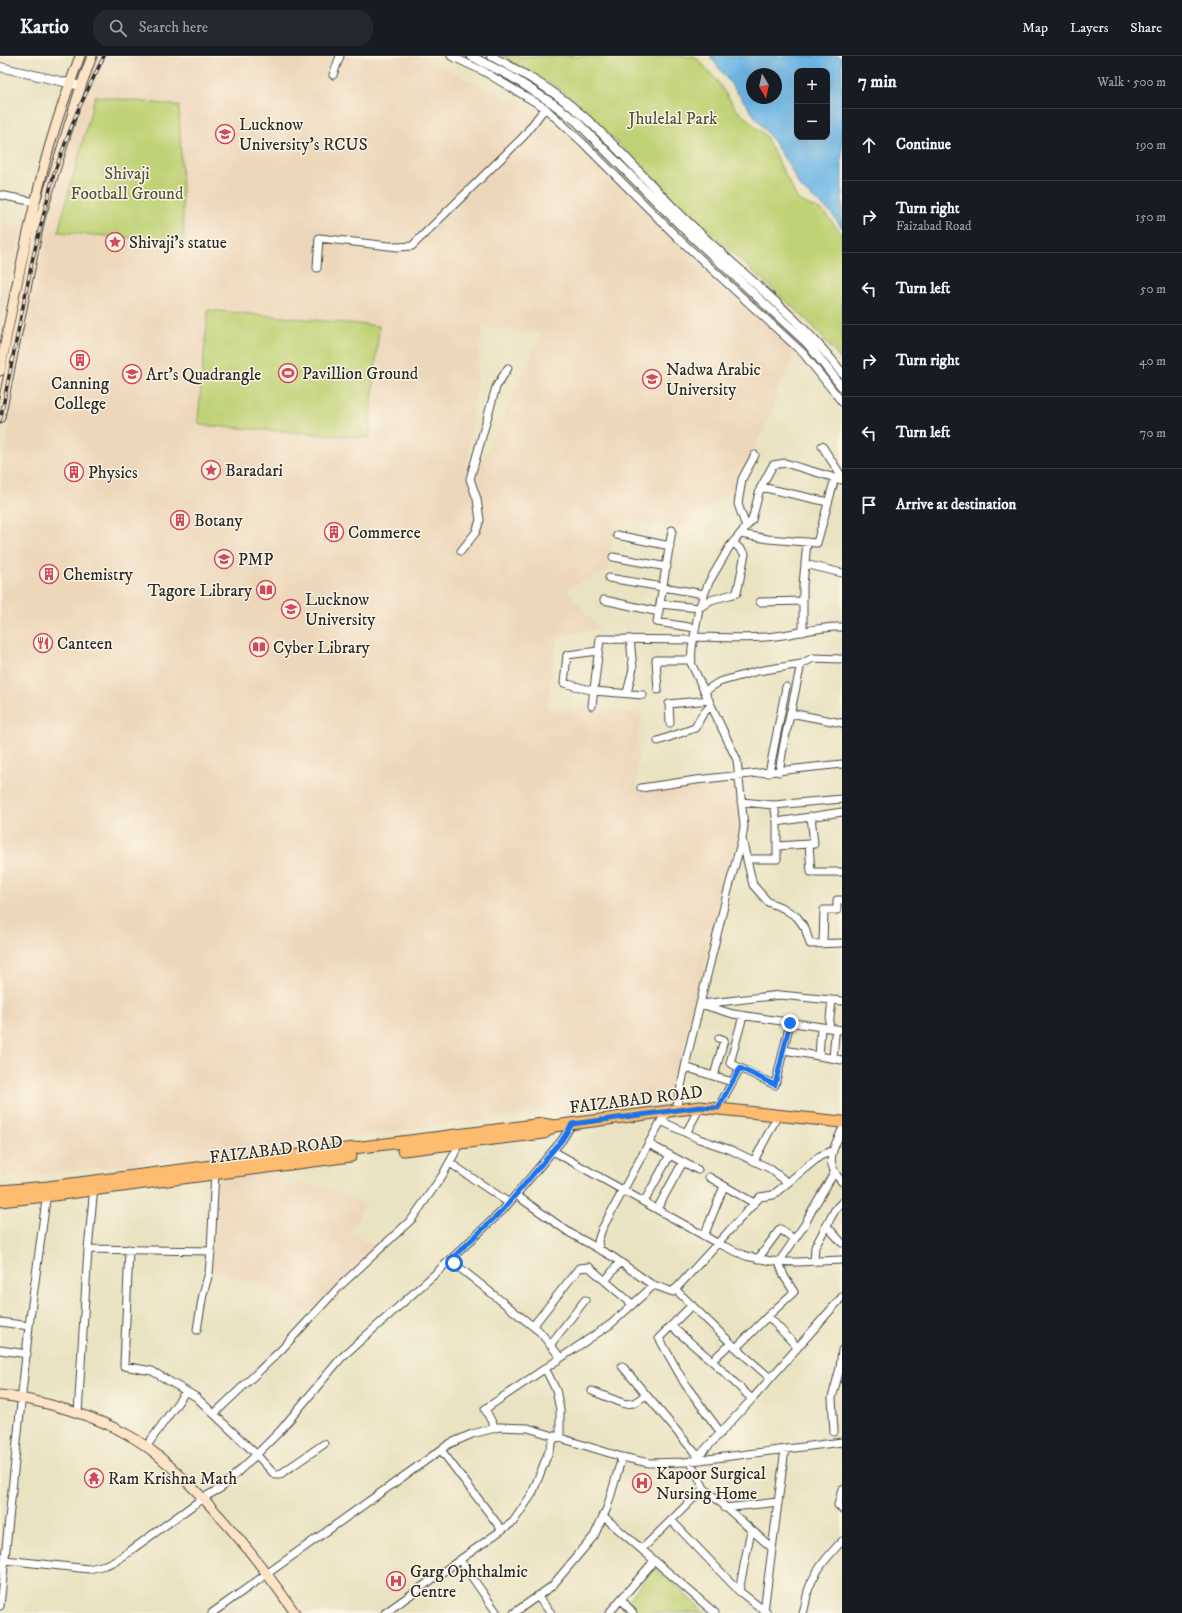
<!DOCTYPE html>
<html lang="en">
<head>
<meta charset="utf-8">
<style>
  :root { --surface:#171b24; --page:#242831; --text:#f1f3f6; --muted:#9ea1a6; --line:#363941 }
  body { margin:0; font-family:"IM FELL DW Pica",serif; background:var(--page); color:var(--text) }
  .controls { position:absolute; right:12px; top:12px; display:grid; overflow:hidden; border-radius:8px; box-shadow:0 4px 16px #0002 }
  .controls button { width:36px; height:36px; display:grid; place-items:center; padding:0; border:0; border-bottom:1px solid var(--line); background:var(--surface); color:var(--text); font:20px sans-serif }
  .compass { position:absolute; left:746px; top:12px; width:36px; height:36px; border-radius:50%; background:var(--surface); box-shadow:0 4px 16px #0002; rotate:171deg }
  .stop { position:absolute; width:12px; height:12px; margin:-9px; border:3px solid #1a73e8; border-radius:50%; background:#fff }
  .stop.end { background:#1a73e8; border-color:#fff; box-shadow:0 1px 4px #0008 }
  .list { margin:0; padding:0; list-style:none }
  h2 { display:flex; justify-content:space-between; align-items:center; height:52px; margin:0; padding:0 16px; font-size:17px }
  h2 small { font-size:13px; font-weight:400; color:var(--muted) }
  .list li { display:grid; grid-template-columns:26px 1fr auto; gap:12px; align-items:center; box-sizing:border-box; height:72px; padding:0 16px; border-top:1px solid var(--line) }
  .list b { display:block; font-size:15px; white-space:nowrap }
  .list p { margin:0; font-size:13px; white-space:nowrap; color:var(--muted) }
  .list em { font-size:13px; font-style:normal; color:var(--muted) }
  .icon { flex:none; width:22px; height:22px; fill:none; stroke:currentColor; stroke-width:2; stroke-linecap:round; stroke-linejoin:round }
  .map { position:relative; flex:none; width:842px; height:1557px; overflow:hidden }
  header { display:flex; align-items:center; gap:24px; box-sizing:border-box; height:56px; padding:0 20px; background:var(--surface); border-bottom:1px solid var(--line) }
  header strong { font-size:19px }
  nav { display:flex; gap:22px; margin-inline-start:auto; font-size:14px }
  .search { width:280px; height:36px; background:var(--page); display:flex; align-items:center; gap:10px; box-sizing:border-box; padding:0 14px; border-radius:16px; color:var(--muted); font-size:15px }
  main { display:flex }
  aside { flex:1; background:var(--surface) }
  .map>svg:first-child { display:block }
</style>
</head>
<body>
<header>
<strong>Kartio</strong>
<div class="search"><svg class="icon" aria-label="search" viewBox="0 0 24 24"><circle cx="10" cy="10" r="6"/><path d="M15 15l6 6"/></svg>Search here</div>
<nav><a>Map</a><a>Layers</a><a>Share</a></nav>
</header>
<main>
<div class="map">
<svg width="842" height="1557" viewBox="0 0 842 1557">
  <rect width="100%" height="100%" fill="#fcf5e5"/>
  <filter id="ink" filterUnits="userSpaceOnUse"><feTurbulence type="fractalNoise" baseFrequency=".025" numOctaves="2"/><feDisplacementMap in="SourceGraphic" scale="8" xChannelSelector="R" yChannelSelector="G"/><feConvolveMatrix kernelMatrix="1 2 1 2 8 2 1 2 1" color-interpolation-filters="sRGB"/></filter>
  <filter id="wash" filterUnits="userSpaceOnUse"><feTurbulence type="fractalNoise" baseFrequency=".012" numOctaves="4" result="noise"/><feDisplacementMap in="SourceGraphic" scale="16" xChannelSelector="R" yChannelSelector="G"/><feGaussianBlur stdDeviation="0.9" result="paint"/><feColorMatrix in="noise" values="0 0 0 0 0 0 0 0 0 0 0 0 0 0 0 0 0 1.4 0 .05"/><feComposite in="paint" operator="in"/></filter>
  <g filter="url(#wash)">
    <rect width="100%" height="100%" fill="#eae3c2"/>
    <path fill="#edd7ba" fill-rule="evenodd" d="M97,0H419L536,57L614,123L714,224L796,296L778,334L767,366L735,433L714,445L685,471L614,465L608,514L566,533L599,572L558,580L546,653L642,656L638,687L637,735L735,722L740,768L670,1042L456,1067L179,1104L0,1122V420L16,328L49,164L82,33ZM483,270L542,278L472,426L466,411Z
      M0,167L21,171L0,272Z
      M279,1116L280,1130L303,1129L332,1133L365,1148L351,1175L375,1192L308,1259L275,1238L253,1226L224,1217L212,1215L217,1122Z"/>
    <path fill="#bfd275" stroke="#757e50" d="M503,0H695L715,22L736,53L765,79L798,144L824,156L842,178V305L810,267L670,140L622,91L564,36Z
      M95,40L179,50L184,186L58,176Z
      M208,254L379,270L369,382L200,369L198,364Z
      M655,1511L705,1557H637L628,1548L632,1540Z"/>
    <path fill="#6cb6e5" stroke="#4c7088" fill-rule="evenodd" d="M710,0H838L842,3V172L831,157L800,131L790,111L771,82ZM797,15H827V81H797ZM752,18H776V42H752Z"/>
  </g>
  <g filter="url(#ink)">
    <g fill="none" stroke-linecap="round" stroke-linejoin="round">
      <defs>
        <path id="minor" d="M451,0L483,15L545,52L583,87L678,182L803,297L842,346
          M333,19L340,0
          M0,139L35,146
          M317,212L319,182L398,191L412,190L523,81L545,52
          M822,390L842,421
          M761,431L828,446
          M746,471L738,448L742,423L755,399
          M672,474L657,566L695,572
          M740,478L768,483L817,487L835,422
          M617,479L670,490
          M461,495L476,476L480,464L477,443L470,423L496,331L508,312
          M613,501L667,511
          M805,508L842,517
          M609,522L704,538
          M604,544L659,556
          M760,546L803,545
          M660,548L699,552L711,544L737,537L745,498L733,486
          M803,576V529L807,486
          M694,581C717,581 741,583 765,581C791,580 816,570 842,571
          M598,595L567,599L564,627L594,635L643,639
          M658,634L656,604H692
          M705,635L719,626L758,615L801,608L813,602L842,603
          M627,637L633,612L630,583
          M592,650L600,583L693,584
          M790,657L842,667
          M670,667L669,648L709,644
          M658,685L695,672L702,659L711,649
          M779,716L784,687L801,608
          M769,717L786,631
          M641,732L696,724L842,708
          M741,746L774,749L842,743
          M777,766L842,756
          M742,783L753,829L768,846L783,852L797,861L805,872L810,888L842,887
          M809,788H814L811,760
          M777,790L809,788L811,816H842
          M748,803H777V766L774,749
          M823,888L824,854H837V844H842
          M700,948L733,958L842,974
          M702,948L780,939L842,945
          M743,960L730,1007L775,1029L790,967
          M829,972L832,944
          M784,994L842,1004
          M819,1000L821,972
          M833,1002L835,979
          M685,1011L732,1026
          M714,1020L724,984L719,982
          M718,1052L740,1012
          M676,1054L688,997L727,838L742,783L744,770L737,704L691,607L692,592L699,552L709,526L730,490L752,464L760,433L773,409L785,407L842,424
          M661,1065L699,1083L731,1094L754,1105L769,1112L787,1126
          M842,1074C832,1095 824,1106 842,1126
          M686,1077L700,1051
          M649,1088L698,1114
          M553,1095L717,1187L746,1200L771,1205L798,1206L842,1204
          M754,1105L778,1059
          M450,1107L509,1147
          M709,1121L754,1147
          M516,1139L570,1177L613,1201L651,1228L673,1236L760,1141L773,1139L820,1100L832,1095
          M644,1146L670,1099
          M657,1153L683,1106
          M827,1170L842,1187
          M704,1180L724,1130
          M88,1193L211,1195
          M129,1193L124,1310L152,1315L196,1341L255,1397L275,1419H279L324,1388
          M599,1193L598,1185L602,1173L661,1065L669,1055
          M758,1203L780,1173L794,1183
          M450,1204L540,1276L560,1301
          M814,1205L815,1191L835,1154L842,1146
          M605,1225L620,1206
          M675,1233L736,1292L770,1322
          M692,1249L659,1282L685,1328L721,1377
          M768,1260L797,1291
          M0,1266L29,1270
          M533,1270L579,1212L589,1211L632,1248
          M671,1270L712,1305L752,1343
          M197,1274L203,1238L209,1217L211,1195L215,1115
          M550,1289L585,1244
          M736,1292L768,1260L794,1236L784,1220L779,1206L805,1168L812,1154L834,1117
          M0,1294L27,1298
          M715,1302L731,1287
          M622,1310L701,1404
          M545,1312L556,1334L560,1354V1381
          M592,1335L625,1348L634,1347L646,1339
          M78,1358L88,1193L94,1131
          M214,1358L281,1294L340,1230L412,1163L442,1120L456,1095V1084
          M495,1372L485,1353L611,1268L654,1229
          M834,1376L832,1342L840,1312L842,1294
          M146,1391L186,1335
          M441,1394L502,1474
          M698,1401L754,1341L842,1241
          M690,1405L704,1432L772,1492
          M842,1433L838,1449L842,1453
          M725,1452L778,1446
          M603,1460L715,1557
          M672,1465L739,1535L767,1557
          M642,1493L704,1432
          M5,1504L89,1513L105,1509L116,1505L203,1442L221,1432L257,1398L280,1375L341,1302L435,1218L503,1154L562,1084L572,1068
          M460,1504L497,1557
          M739,1535L751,1474
          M537,1540L551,1557
          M621,1543L633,1557
          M0,1550L29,1270L47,1137
          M764,1555L785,1393
          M212,1557L449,1388L472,1378L499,1371L528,1372L622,1401L649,1407L684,1406L842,1386
          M385,1557L513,1466L532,1438L555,1380
          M514,1557L552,1530L594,1480L607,1452L622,1401
          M609,1557L654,1505
          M803,1557C806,1549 806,1540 809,1532C816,1513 829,1499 842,1485"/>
        <path id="tertiary" d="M471,0L510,20L552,47L576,65L684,173L807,287L842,331
          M491,0C523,17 555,35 582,59C620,92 652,132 689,167C740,217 799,260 842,317
          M0,11L81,30"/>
        <path id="secondary" d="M0,315C12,250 25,185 41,122C51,80 65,40 80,0
          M0,362L40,163L81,30L92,0
          M0,1339C41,1344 94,1359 130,1380C150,1391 168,1408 185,1424C226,1464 262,1509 295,1557"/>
        <path id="primary" d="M403,1094L544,1077L554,1070
          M0,1135L48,1131L543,1068L554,1070L700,1051L842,1066
          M0,1145L46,1140L351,1100"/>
      </defs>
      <use href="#minor" stroke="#484742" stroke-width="9"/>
      <use href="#tertiary" stroke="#484742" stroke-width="10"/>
      <use href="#secondary" stroke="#484742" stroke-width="11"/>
      <use href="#primary" stroke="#484742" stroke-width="13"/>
      <use href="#minor" stroke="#fff" stroke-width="7"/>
      <use href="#tertiary" stroke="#fff" stroke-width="8"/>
      <use href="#secondary" stroke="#fee4c6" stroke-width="9"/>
      <use href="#primary" stroke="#fdbc70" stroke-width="11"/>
      <defs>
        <path id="rail" d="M0,365L33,201L54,117L77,56L104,0"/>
      </defs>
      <use href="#rail" stroke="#2b2b2b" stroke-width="3.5"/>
      <use href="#rail" stroke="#fcf5e5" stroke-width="2" stroke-dasharray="6" stroke-linecap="butt"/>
    </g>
  </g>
  <g fill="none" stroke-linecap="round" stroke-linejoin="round" filter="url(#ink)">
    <path stroke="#1a73e8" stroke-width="5" d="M454,1207L450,1204L503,1154L562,1084L572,1068L700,1051L718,1052L740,1012L775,1029L790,967"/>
  </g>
  <defs>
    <symbol id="university-ring" viewBox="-11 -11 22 22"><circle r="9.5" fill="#fcf5e5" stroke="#d1495b" stroke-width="1.5"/><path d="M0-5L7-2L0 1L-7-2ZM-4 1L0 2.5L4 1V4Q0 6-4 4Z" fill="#d1495b"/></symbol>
    <symbol id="sight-ring" viewBox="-11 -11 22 22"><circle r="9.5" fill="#fcf5e5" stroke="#d1495b" stroke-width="1.5"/><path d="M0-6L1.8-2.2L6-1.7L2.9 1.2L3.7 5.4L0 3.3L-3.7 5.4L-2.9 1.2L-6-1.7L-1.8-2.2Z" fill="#d1495b"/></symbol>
    <symbol id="building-ring" viewBox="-11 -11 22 22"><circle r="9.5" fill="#fcf5e5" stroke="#d1495b" stroke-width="1.5"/><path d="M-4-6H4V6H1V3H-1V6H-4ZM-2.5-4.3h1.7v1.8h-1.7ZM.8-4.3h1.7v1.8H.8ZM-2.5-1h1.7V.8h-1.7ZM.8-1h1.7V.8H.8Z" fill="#d1495b"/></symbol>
    <symbol id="stadium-ring" viewBox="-11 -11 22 22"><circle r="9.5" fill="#fcf5e5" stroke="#d1495b" stroke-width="1.5"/><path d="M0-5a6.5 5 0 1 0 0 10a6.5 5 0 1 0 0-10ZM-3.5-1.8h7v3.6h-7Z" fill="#d1495b"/></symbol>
    <symbol id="library-ring" viewBox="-11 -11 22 22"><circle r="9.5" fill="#fcf5e5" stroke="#d1495b" stroke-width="1.5"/><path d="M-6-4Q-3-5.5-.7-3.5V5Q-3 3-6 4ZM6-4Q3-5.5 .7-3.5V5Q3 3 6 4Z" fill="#d1495b"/></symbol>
    <symbol id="restaurant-ring" viewBox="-11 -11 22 22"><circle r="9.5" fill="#fcf5e5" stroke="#d1495b" stroke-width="1.5"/><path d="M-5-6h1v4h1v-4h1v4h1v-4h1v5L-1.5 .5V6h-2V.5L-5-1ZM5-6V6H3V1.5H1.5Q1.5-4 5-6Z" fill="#d1495b"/></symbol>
    <symbol id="temple-ring" viewBox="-11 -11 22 22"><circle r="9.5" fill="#fcf5e5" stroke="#d1495b" stroke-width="1.5"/><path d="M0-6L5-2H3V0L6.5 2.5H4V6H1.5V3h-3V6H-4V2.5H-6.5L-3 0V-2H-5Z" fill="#d1495b"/></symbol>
    <symbol id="hospital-ring" viewBox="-11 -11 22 22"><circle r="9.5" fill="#fcf5e5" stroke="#d1495b" stroke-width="1.5"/><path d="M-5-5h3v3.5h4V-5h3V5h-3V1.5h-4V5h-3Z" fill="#d1495b"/></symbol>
  </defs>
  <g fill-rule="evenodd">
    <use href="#university-ring" x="214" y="67" width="22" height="22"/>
    <use href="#sight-ring" x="104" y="175" width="22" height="22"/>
    <use href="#building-ring" x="69" y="293" width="22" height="22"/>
    <use href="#stadium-ring" x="277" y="306" width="22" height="22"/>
    <use href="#university-ring" x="121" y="307" width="22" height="22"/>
    <use href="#university-ring" x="641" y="312" width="22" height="22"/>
    <use href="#sight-ring" x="200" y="403" width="22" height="22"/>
    <use href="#building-ring" x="63" y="405" width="22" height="22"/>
    <use href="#building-ring" x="169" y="453" width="22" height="22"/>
    <use href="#building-ring" x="323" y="465" width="22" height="22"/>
    <use href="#university-ring" x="213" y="492" width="22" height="22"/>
    <use href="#building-ring" x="38" y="507" width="22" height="22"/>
    <use href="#library-ring" x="255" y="523" width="22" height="22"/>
    <use href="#university-ring" x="280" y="542" width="22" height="22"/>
    <use href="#restaurant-ring" x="32" y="576" width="22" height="22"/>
    <use href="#library-ring" x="248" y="580" width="22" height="22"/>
    <use href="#temple-ring" x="83" y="1411" width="22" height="22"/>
    <use href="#hospital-ring" x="631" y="1416" width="22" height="22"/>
    <use href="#hospital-ring" x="385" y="1514" width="22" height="22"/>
  </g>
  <g text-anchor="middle" stroke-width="3" stroke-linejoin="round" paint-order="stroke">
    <g font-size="17" fill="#50553e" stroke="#fcf5e5">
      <text x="673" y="68">Jhulelal Park</text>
      <text x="127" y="123">Shivaji<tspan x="127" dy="20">Football Ground</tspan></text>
    </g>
    <g font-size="17" fill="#2b2b2b" stroke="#fcf5e5" text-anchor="start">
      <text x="239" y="74">Lucknow<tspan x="239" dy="20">University's RCUS</tspan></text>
      <text x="129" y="192">Shivaji's statue</text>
      <text x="666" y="319">Nadwa Arabic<tspan x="666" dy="20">University</tspan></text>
      <text x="302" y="323">Pavillion Ground</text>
      <text x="146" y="324">Art's Quadrangle</text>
      <text x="80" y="333" text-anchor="middle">Canning<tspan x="80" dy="20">College</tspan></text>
      <text x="225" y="420">Baradari</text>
      <text x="88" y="422">Physics</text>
      <text x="194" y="470">Botany</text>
      <text x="348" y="482">Commerce</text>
      <text x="238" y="509">PMP</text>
      <text x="63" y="524">Chemistry</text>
      <text x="252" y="540" text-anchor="end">Tagore Library</text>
      <text x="305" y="549">Lucknow<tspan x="305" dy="20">University</tspan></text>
      <text x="57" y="593">Canteen</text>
      <text x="273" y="597">Cyber Library</text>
      <text x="656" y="1423">Kapoor Surgical<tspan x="656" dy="20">Nursing Home</tspan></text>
      <text x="108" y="1428">Ram Krishna Math</text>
      <text x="410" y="1521">Garg Ophthalmic<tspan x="410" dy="20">Centre</tspan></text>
    </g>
    <g font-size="17" fill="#2b2b2b" stroke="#fcf5e5">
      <text transform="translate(636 1043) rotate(-7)" y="6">FAIZABAD ROAD</text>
      <text transform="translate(276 1093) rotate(-7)" y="6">FAIZABAD ROAD</text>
    </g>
  </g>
</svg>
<div class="controls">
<button>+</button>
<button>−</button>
</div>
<svg class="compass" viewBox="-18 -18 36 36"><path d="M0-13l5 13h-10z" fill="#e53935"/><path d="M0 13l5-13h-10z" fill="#9ea1a6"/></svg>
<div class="stop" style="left:454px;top:1207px"></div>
<div class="stop end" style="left:790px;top:967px"></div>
</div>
<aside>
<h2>7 min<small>Walk · 500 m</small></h2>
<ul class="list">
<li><svg class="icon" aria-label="ahead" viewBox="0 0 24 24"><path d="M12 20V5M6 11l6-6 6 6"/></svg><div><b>Continue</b></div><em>190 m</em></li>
<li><svg class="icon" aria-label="right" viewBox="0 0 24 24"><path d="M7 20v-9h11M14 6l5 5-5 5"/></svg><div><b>Turn right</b><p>Faizabad Road</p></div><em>150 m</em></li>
<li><svg class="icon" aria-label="left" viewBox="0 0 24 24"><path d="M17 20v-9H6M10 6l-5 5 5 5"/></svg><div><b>Turn left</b></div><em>50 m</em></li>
<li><svg class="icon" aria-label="right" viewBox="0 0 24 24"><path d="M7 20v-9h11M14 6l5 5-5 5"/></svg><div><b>Turn right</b></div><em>40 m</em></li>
<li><svg class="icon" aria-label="left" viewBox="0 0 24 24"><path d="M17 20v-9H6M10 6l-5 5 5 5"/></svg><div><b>Turn left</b></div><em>70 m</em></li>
<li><svg class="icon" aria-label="arrive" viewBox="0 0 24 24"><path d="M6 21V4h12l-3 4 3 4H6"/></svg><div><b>Arrive at destination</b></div></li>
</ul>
</aside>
</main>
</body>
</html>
